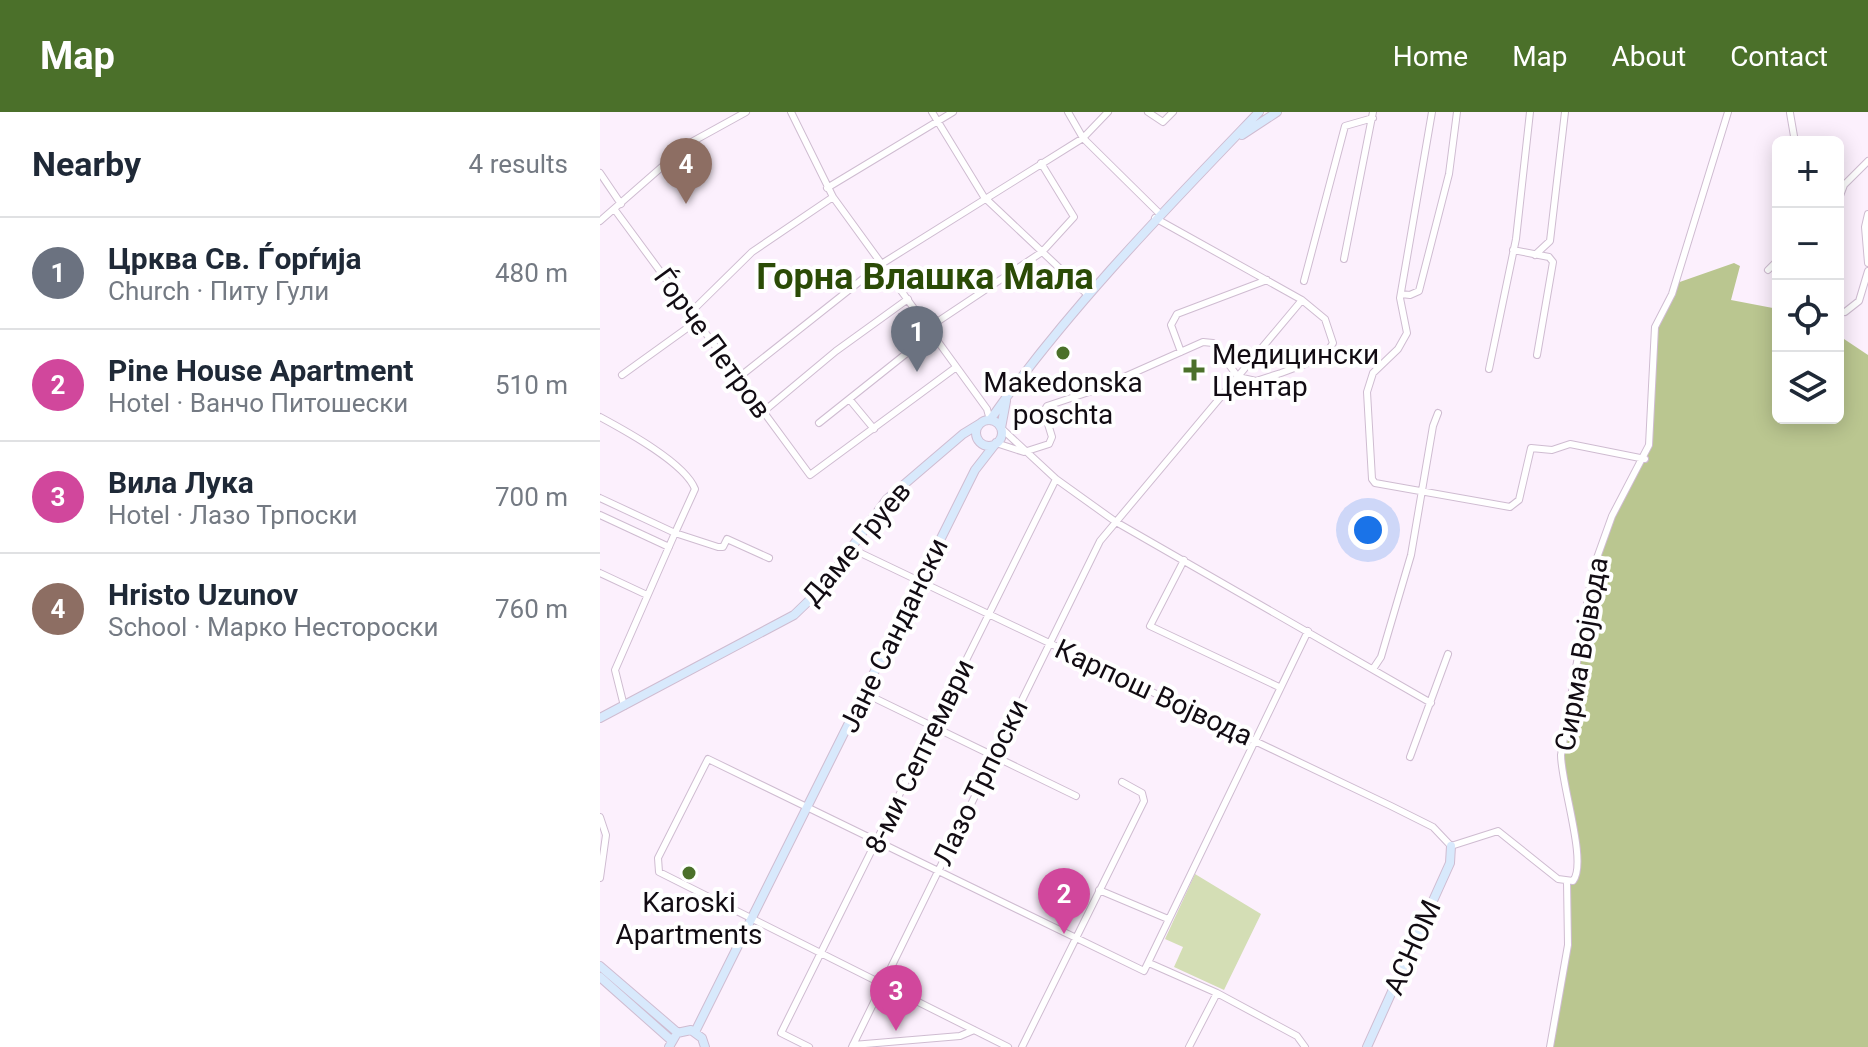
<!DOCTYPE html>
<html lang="en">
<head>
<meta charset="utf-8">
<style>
  :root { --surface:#fff; --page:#f2f2f3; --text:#1f2937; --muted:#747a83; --line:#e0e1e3; --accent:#4b702a }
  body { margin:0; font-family:Roboto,sans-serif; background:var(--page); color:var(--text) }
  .controls { position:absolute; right:24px; top:24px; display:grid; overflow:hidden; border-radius:12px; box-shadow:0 4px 20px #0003 }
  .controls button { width:72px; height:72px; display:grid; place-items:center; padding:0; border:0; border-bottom:2px solid var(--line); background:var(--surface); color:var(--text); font:40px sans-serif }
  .you { position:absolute; left:768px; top:418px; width:28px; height:28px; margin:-20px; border:6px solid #fff; border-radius:50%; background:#1a73e8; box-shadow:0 0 0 12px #1a73e833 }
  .badge { display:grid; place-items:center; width:52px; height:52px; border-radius:50%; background:var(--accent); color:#fff; font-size:26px; font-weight:700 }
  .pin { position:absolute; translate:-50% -66px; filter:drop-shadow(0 2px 4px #0008) }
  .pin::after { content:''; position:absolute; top:42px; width:28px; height:24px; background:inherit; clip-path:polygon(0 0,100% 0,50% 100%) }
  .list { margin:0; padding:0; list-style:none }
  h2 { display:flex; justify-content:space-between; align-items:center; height:104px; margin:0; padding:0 32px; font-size:34px }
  h2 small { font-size:26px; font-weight:400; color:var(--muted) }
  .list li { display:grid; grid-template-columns:52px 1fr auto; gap:24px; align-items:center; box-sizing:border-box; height:112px; padding:0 32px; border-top:2px solid var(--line) }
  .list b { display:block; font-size:30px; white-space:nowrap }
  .list p { margin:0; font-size:26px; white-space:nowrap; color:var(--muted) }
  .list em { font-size:26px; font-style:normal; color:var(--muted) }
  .icon { flex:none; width:44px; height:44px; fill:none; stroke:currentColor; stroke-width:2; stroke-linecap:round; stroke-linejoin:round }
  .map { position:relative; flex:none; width:1268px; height:935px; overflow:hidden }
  header { display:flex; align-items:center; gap:48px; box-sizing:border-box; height:112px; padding:0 40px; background:var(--accent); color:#fff }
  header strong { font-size:38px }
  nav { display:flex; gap:44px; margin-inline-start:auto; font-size:28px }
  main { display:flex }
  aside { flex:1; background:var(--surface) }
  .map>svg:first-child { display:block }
</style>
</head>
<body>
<header>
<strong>Map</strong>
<nav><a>Home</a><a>Map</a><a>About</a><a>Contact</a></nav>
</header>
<main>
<aside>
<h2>Nearby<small>4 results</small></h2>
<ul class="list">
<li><span class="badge" style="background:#6b7280">1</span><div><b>Црква Св. Ѓoрѓијa</b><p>Church · Питу Гули</p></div><em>480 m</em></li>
<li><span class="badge" style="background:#d1479c">2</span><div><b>Pine House Apartment</b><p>Hotel · Ванчо Питошески</p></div><em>510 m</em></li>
<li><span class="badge" style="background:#d1479c">3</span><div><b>Вила Лука</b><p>Hotel · Лазо Трпоски</p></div><em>700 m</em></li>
<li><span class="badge" style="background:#8d6e63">4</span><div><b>Hristo Uzunov</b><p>School · Марко Нестороски</p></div><em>760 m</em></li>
</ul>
</aside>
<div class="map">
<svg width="1268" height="935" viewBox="0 0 1268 935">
  <rect width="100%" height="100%" fill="#fcf0fd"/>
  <path fill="#d4deb5" d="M595,762L661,802L624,878L574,855L583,835L565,827Z"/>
  <path fill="#bac690" d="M1134,151L1140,154L1131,188L1178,197V306H1238V223L1268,243V935H950L966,845L967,770L978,763L961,643L998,438L1049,333L1055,215L1074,172Z"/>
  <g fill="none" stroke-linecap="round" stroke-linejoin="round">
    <defs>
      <path id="street" d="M191,0L233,85L387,297L390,308
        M332,0L384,85L488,183
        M468,0L483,26L559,101
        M548,0L563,10L573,0
        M832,0L800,186L807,221L798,237L773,261L767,280L772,367L775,371L910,395L919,388L931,336L952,338L970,332L1045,347
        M1190,1L1195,30
        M0,61L21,92
        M227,76L353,0
        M1238,89L1244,73L1268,49
        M15,98L210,363L355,256
        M1268,102L1265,115L1268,151
        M0,109L88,32L146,0
        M913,138L949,145L953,150L937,243
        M935,143L950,129L965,0
        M744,147L773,0
        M1168,158L1178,148
        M704,169L745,14L773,6
        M801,182L810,183L819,179L849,62L857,0
        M91,200L152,140L233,85
        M1245,200L1259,189L1268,159
        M328,216L442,140L474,105L441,51
        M581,240L571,213L577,202L667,168
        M889,257L916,127L930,0
        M22,263L97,209
        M138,266L283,151L483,26L508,0
        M250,288L274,317
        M163,300L236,239L308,187
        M0,305C26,319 85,351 95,377L75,421L118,435H123L127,427L169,446
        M219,311L332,221
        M401,316L456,367L516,410L831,591
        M396,331L424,340L449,332L452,325L444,299L447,294L495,278L603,230L613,231L638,265L656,269L681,261L724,245L733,231L725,207L702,188
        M0,386L75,421L15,558L24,594
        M0,403L69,435
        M250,436L791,694L833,715L851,734L898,719L958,767L973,769C988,751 961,672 961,643L993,457L1012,404L1049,333L1055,215L1072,182L1128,0
        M584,448L550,514L679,575
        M0,461L47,483
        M773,557L781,545L811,443L833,314L838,301
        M264,581L476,684
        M810,645L848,542
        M0,705L6,723L0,766
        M499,778L568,807
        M549,851L617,881L697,924L705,935
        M253,933L360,924L374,918
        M209,935L181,921L456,367
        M252,935L500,429L702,188L555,106
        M408,935L59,760L58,746L108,647L544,859L708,519
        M422,935L544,689L542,681L522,670
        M589,935L617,881
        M950,935L968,833L967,770"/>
      <path id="secondary" d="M642,23L677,0
        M390,308C469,196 564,99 659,0
        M376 321a13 13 0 1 1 26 0a13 13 0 1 1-26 0Z
        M401,316L406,289
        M0,606L194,503L221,477L287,387L363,322L381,311
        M0,854L78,921
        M0,865L71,928
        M95,920L375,358L396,331
        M69,935L77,921L91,918L102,926L105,935
        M767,935L850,751L851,734"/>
    </defs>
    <use href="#street" stroke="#cfbcd1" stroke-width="8"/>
    <use href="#secondary" stroke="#cfbcd1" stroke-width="10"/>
    <use href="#street" stroke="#fff" stroke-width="6"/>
    <use href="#secondary" stroke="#d8e9fc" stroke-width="8"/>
  </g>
  <g fill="#4b702a" stroke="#fff" stroke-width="3">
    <circle cx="463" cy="241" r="8"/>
    <path d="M590 246h8v8h8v8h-8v8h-8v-8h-8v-8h8z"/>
    <circle cx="89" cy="761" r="8"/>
  </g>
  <g text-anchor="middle" stroke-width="8" stroke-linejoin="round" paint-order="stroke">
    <g font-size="28" fill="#120c13" stroke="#fff">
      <text transform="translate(113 231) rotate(54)" y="10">Ѓорче Петров</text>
      <text transform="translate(256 431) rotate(-50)" y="10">Даме Груев</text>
      <text transform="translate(293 523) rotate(-64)" y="10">Јане Сандански</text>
      <text transform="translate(981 542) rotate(-80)" y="10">Сирма Војвода</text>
      <text transform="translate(554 580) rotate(25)" y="10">Карпош Војвода</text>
      <text transform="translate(319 644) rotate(-64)" y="10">8-ми Септември</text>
      <text transform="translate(380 670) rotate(-64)" y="10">Лазо Трпоски</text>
      <text transform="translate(812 835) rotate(-66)" y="10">АСНОМ</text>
    </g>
    <g font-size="28" fill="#120c13" stroke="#fff">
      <text x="612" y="252" text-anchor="start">Медицински<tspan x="612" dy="32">Центар</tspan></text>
      <text x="463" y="280">Makedonska<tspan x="463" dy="32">poschta</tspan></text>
      <text x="89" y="800">Karoski<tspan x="89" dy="32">Apartments</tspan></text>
    </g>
    <g font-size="36" font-weight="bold" fill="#2b4b06" stroke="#fff">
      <text x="325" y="177">Горна Влашка Мала</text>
    </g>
  </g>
</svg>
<div class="controls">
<button>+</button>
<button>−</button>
<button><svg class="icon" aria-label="locate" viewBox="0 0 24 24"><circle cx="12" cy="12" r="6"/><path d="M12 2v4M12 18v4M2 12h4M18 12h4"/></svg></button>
<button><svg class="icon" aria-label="layers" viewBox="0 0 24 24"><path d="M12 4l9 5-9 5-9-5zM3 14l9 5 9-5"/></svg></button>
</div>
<div class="you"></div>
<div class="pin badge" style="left:317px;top:260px;background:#6b7280">1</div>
<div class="pin badge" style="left:464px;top:822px;background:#d1479c">2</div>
<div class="pin badge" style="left:296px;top:919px;background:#d1479c">3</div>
<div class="pin badge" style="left:86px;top:92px;background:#8d6e63">4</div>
</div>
</main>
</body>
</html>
